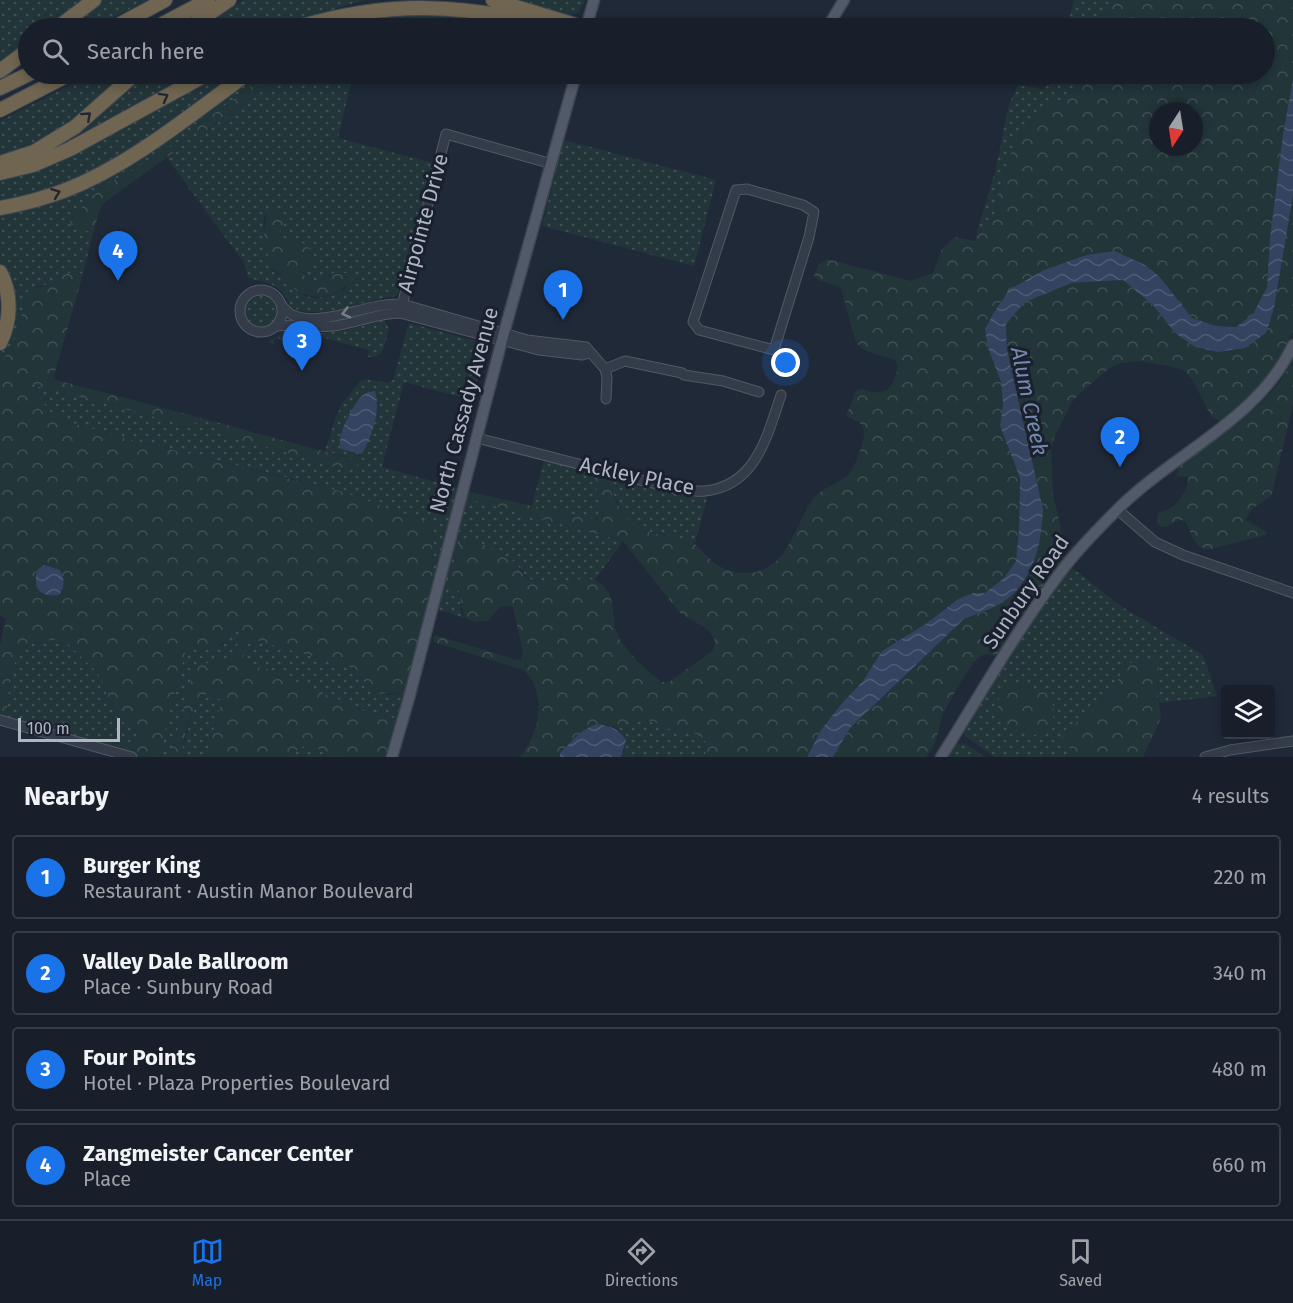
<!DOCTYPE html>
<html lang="en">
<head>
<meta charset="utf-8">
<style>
  :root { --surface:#181f2a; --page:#252c36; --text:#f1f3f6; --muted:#9fa2a8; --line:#363d47; --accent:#1a73e8 }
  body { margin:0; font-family:"Fira Sans",sans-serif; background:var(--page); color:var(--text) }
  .controls { position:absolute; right:18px; bottom:18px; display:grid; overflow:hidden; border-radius:6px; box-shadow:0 3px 9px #0003 }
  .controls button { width:54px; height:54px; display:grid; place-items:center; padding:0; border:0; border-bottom:2px solid var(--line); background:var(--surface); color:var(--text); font:30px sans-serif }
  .compass { position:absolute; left:1149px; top:102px; width:54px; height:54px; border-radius:50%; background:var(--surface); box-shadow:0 3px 9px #0003; rotate:192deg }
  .scale { position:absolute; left:18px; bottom:15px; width:102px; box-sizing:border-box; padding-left:6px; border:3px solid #aeb6c5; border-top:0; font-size:16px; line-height:21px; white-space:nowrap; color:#aeb6c5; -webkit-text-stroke:4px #1a202d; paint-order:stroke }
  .you { position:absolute; left:786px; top:363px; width:21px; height:21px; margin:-15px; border:4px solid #fff; border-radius:50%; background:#1a73e8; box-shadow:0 0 0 9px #1a73e833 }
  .badge { display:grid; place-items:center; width:39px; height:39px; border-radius:50%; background:var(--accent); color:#fff; font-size:20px; font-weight:700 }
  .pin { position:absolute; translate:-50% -50px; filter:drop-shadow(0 2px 3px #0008) }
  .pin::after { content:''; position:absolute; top:32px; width:21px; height:18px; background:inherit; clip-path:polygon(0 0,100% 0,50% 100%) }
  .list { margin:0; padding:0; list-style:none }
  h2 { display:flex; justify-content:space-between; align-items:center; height:78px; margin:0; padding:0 24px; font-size:26px }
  h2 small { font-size:20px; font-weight:400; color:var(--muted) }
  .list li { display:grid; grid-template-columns:39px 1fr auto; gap:18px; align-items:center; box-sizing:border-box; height:84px; margin:0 12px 12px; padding:0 12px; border:2px solid var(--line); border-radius:6px }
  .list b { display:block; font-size:22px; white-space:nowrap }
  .list p { margin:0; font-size:20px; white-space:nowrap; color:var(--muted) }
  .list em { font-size:20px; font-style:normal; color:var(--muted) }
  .icon { flex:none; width:33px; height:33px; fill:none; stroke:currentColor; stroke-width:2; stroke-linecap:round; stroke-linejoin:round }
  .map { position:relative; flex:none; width:1293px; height:757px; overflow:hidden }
  .search { position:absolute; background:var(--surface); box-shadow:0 3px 9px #0003; left:18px; right:18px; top:18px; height:66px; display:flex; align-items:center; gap:15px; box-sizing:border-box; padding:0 21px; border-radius:33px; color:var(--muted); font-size:22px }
  .sheet { height:462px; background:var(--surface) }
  nav { display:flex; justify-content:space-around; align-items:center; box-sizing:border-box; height:84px; border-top:2px solid var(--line); background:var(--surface); font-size:16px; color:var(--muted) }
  nav a { display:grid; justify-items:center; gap:3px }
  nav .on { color:var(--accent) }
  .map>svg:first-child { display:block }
</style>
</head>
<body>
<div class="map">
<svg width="1293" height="757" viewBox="0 0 1293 757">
  <defs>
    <pattern id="grass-dots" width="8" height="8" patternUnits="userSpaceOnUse" patternTransform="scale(1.5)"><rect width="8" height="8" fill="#223539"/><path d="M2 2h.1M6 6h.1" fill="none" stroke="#405054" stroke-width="1.8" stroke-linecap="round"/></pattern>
    <pattern id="forest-crowns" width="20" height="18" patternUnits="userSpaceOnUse" patternTransform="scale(1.5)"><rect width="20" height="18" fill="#223539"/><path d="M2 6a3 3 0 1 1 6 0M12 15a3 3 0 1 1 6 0" fill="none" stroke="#405054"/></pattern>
    <pattern id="water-waves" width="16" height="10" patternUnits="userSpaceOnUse" patternTransform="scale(1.5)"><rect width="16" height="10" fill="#344360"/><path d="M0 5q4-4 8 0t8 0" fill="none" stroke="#4f5c75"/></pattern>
  </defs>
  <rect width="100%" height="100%" fill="#202938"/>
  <path fill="url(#grass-dots)" fill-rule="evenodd" d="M0,0H85L48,28H28V43L0,64Z
    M99,0H147L94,28H62Z
    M243,0H366L340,7L286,28H197Z
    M516,0H585L579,12L571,15Z
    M1074,0H1110L1100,28H1067Z
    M380,11L487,17L529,28H327L344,20Z
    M91,74H129L62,132L0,161V121Z
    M143,74H201L45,157L43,154L82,128Z
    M218,74H241L121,158L66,185L0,205V179L137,118Z
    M256,74H268L198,125L205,132L287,74H353L338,138L433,163L397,296C366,299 320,322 291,307C281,283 270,284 248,278L244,263L167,158L181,147L179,142L105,186L91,197L70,221L72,225L93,233L83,274L73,272L53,284L38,286L28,290L15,339L0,365V351L6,341L0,267V214L34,206L238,87ZM270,208L280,237L289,242L308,280L314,283L334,273H347L346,288C333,297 310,303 297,291C292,286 290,280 284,276C279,273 271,273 269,267C266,261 269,254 268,248C266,235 258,220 270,208Z
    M1055,74H1085C1073,104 1049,100 1030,120C1009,142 999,196 992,226L987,230L978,228L995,172L1009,104L1018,85L1042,89L1049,85Z
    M564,140L716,180L694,266L542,226Z
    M245 312a16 16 0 1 1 32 0a16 16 0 1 1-32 0Z
    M384,320L389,329C385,342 385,359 368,357L369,350L310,334L343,331Z
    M409,323L475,341L481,344L484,350L472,400L404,382L382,467L457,488L433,583L432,526L305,482L116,436L69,422L52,414L36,394L35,388L43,386L196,423L194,416L223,424L220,427L219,432L356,460L325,451L336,417L342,404L360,381L366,379L388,383L393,380Z
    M287,330L309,333L305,346L280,340L279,338L274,340L273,344L268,342Z
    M544,459L598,473L594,478L603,514L602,519L597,520L532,506Z
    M603,474L682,494L708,495L695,543L635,528L627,520Z
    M468,495L469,499L623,541L595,580C578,578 558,587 543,584C520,578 525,569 510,559C496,550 481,544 466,539L451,586L459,591L461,613L465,618L436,609Z
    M1070,566L1122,607L1203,655L1217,696L1159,703L1157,686L1159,668L1150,660L1130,663L1123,668L1114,691L1097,707L1073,748V751L1066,757H995L965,736V729L1043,604Z
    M237,624L242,630C234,663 230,662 198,664L195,668L170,757H158L186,650L193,644L210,648L223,645L233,627Z
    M59,639L64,640L98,673L118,720C127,724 135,726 137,737L128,744L98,740V745L7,717L9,680L20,647L24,644Z
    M252,639L356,669L362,674L365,687C378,695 391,698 406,690L397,723C383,711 368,717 353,705L248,665L243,660C243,652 245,644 252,639Z
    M206,694L220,699L221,703L206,757H180L192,714L201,696Z
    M637,718L655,722L674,731L699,735L707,743L705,757H621L624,750L620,731L613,726Z
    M955,743L966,744L985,757H946Z
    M300,747H311L343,757H290Z"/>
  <path fill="url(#forest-crowns)" fill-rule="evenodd" d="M1110,0H1293V78L1283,134L1270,238L1267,287L1254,314L1236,327L1216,326L1192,318L1159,276L1086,255L1044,270L1010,289L988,348L1001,382L1003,404L1000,426L1020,478L1019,529L1016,561L1004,578L985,593H973L958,599L927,623L882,651L863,681L843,702L821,730L807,757H705L707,743L699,735L674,731L655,722L637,718L613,726L597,724L560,753V757H521C526,749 531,740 534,732C542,714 540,682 523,670L434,642L433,637L435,635L517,660L522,659L523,653L513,607C500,602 496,612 488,621C461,625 463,613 459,591L451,586L448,581L461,539C473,538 502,552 512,560C518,565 522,576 530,580C553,592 588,567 605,587C615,599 612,617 616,631C622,648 648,672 662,682H669L712,651C724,631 693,623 680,613L623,541L469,499L468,495L470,492L597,520L602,518L603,514L594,478L598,473L603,474C615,497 622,525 649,532C662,536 676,536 689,541C698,544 703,553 710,559C722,571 740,575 756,572C787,566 796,525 811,502C820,488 836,485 848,475C855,468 869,433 862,425C858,421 850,418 846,415L857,390C864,388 865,391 872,392C890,395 895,381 898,367L895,360L866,351L856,343L841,289C833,282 822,284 814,276L818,265L827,259L911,281L933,273L942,249L955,237L975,241L978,228L987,230L992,226C999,196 1009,142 1029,120C1049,100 1073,104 1085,74H1264V28H1100ZM1158,111H1194V147H1158Z
    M268,74H287L204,132L200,133L197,129L198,125Z
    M179,142L182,143L181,147L104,203L100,209L93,233L71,225L70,221L91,197L105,186Z
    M1293,196V331L1279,360L1262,386L1247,402L1223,420H1217L1211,416L1192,379L1183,370L1169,366L1139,361L1122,363L1111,367L1080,393L1072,402L1054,438L1051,450L1053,494L1064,542L1063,561L1041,588L1000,656C993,655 984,652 978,658C970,664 948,704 943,714C937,730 938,745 926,757H833L850,728L964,619L988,610L1011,596L1043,509L1007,350L1006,324L1025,302L1072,283L1123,280L1153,305L1175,333L1218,352L1274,308Z
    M270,208H278C287,214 286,223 280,231L281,237L289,242L298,239L311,250V264L303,273L308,280L314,283L334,274L347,273L353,278C341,293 329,299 311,296C307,295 301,294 298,292C293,288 290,281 285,277C268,264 266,275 268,249L263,241L267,211Z
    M73,272L83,274L54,376L56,380L194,416L197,420L192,427L39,386L35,388L36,394L52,414L69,422L116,436L343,492L428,522L432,526L433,583L406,690L400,693L373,694L365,687L362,674L356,669L252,639C245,644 243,652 243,660L248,665L265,668L324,694L353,705L361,711L394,718L397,723L388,757H343L311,747H300L290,757H206L221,703L220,699L206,694C191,701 184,742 180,757H170L195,668L198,664C229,662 234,662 242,630L237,624C232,628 231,631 228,636C218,653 209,648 193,644L186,650L158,757H141L98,745L94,741L98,740L128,744L137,737C136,726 127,724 118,720L98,673L64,640L59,639L24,644L20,647L9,680L7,717H0V645L6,619L0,616V365L15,339L28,290C35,287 44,287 52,284C60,281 59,275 73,272ZM37,570L64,577L62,592L34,583Z
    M1293,360V404L1272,494C1263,505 1250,505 1246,520L1267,532L1266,535L1211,549C1206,549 1200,548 1197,544C1185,532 1192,508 1167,527H1161L1157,523L1158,513C1162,511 1168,510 1172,507C1180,502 1189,486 1188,477L1176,476L1179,467C1219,436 1270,407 1293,360Z
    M223,424L356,460L358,464L356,469L351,470L222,435L219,432L220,427Z
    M1150,660L1157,663L1159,668L1157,686L1161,718L1143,757H1066L1073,751V748L1064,744L1062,738L1063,732L1097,707L1114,691L1123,667L1130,663Z
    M1012,682L1051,694C1054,700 1054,723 1052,730L1039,736C1031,733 1008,729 1003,723C993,712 998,686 1012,682Z"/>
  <path fill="url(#water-waves)" d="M1293,78V196L1274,308L1266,333L1245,348L1218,352L1195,347L1175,333L1153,305L1123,280L1072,283L1025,302L1006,324L1007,350L1043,509C1042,540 1035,574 1011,596C998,607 980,613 964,619L850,728L833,757H807L821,730L843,702L863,681L882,651L927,623L958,599L973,593H985L1004,578L1016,561L1019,529L1020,478L1000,426L1003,404L1001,382L988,348L985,329L993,314L1010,289L1044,270L1086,255L1115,251L1145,265L1159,276L1192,318L1216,326L1236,327L1253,314L1267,287L1270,238L1283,134Z
    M375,391C381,412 372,434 363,453L360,454L341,449C335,438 353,404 362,396C366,392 370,392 375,391Z
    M44,565L60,570C65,578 65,587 59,595C40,597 32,589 37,570Z
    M597,724C611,726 618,728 626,740L621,757H560V753C571,742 582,728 597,724Z"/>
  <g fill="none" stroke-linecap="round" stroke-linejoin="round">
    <defs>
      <path id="minor" d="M747,189L803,205L814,212L809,237L774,350L699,330L693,322L736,190Z
        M240 311a21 21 0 1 1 42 0a21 21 0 1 1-42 0Z
        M282,306C285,309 289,314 293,315C323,328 368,302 402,304L527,340L586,347L605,369L607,377L606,399
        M401,309L446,134L552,164
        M277,326C296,323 315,328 334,326C357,323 377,313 400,313L539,350L582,355L589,353
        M605,369L625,361L682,373L684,375L723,381L759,392
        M477,438L672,488C683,489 694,492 705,491C756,486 767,436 781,395
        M1117,509L1155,542L1183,555L1293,593
        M0,720L132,757
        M1205,757L1230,750L1293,741"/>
      <path id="major" d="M586,28L594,0
        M827,28L844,0
        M392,757L409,698L502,340L576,74
        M941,757C980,695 1016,631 1060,573C1076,551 1096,531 1115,512C1172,453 1257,422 1293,345"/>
      <path id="highway" d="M493,0L572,24L580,28
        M57,28L94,0
        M113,28L165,0
        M155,28L208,0
        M188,28L229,0
        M296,28C388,0 464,3 557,28
        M0,71L28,50
        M0,88L29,74
        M0,110L70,74
        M0,163L34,152L75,127L135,74
        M0,173L33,165L70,149L207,74
        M0,208C23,204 45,198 66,190C132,164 190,115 247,74
        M0,272C12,294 11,321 0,343"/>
    </defs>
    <use href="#minor" stroke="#515966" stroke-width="11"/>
    <use href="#major" stroke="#3d4452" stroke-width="13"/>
    <use href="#highway" stroke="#3e4653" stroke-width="16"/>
    <use href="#minor" stroke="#343b49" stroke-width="9"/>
    <use href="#major" stroke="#525a69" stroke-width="10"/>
    <use href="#highway" stroke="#6f6551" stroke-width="14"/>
  </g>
  <defs><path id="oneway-chevron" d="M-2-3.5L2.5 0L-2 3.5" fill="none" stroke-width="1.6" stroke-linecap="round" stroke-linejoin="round" transform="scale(1.5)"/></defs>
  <g stroke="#222731">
    <use href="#oneway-chevron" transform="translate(164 97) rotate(-29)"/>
    <use href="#oneway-chevron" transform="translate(87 116) rotate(-42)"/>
    <use href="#oneway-chevron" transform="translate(56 193) rotate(-20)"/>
  </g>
  <use stroke="#777f8d" href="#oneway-chevron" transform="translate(346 313) rotate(165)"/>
  <g text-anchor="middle" stroke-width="6" stroke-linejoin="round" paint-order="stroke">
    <g font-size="21" fill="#aeb6c5" stroke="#1a202d">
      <text transform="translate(423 223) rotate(-75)" y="7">Airpointe Drive</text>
      <text transform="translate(464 410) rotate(-75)" y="7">North Cassady Avenue</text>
      <text transform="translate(637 476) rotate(12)" y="7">Ackley Place</text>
      <text transform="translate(1026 592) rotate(-55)" y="7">Sunbury Road</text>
    </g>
    <g font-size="22" font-style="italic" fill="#768aae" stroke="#1a202d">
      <text transform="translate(1030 401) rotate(78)" y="8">Alum Creek</text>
    </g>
  </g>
</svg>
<div class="controls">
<button><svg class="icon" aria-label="layers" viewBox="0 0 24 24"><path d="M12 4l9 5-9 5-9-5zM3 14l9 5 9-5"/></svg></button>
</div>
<svg class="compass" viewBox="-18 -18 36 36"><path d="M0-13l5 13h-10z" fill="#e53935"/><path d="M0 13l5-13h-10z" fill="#9fa2a8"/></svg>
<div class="scale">100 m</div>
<div class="you"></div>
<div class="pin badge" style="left:563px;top:320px">1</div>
<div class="pin badge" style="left:1120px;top:467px">2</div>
<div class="pin badge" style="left:302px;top:371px">3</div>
<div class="pin badge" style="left:118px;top:281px">4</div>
<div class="search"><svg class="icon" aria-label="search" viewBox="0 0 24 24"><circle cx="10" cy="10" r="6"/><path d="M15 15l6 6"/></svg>Search here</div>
</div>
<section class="sheet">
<h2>Nearby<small>4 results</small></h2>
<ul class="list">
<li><span class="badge">1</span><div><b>Burger King</b><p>Restaurant · Austin Manor Boulevard</p></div><em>220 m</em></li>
<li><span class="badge">2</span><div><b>Valley Dale Ballroom</b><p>Place · Sunbury Road</p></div><em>340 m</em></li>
<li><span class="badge">3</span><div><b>Four Points</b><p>Hotel · Plaza Properties Boulevard</p></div><em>480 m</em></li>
<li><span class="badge">4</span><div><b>Zangmeister Cancer Center</b><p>Place</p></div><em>660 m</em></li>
</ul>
</section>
<nav>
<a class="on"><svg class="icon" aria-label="map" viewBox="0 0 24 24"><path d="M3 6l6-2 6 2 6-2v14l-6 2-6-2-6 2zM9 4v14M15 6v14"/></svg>Map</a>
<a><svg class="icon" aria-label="directions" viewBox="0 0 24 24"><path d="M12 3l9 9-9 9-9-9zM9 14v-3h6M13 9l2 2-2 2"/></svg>Directions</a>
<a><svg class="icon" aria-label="saved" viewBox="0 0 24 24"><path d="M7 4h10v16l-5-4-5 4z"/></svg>Saved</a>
</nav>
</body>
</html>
